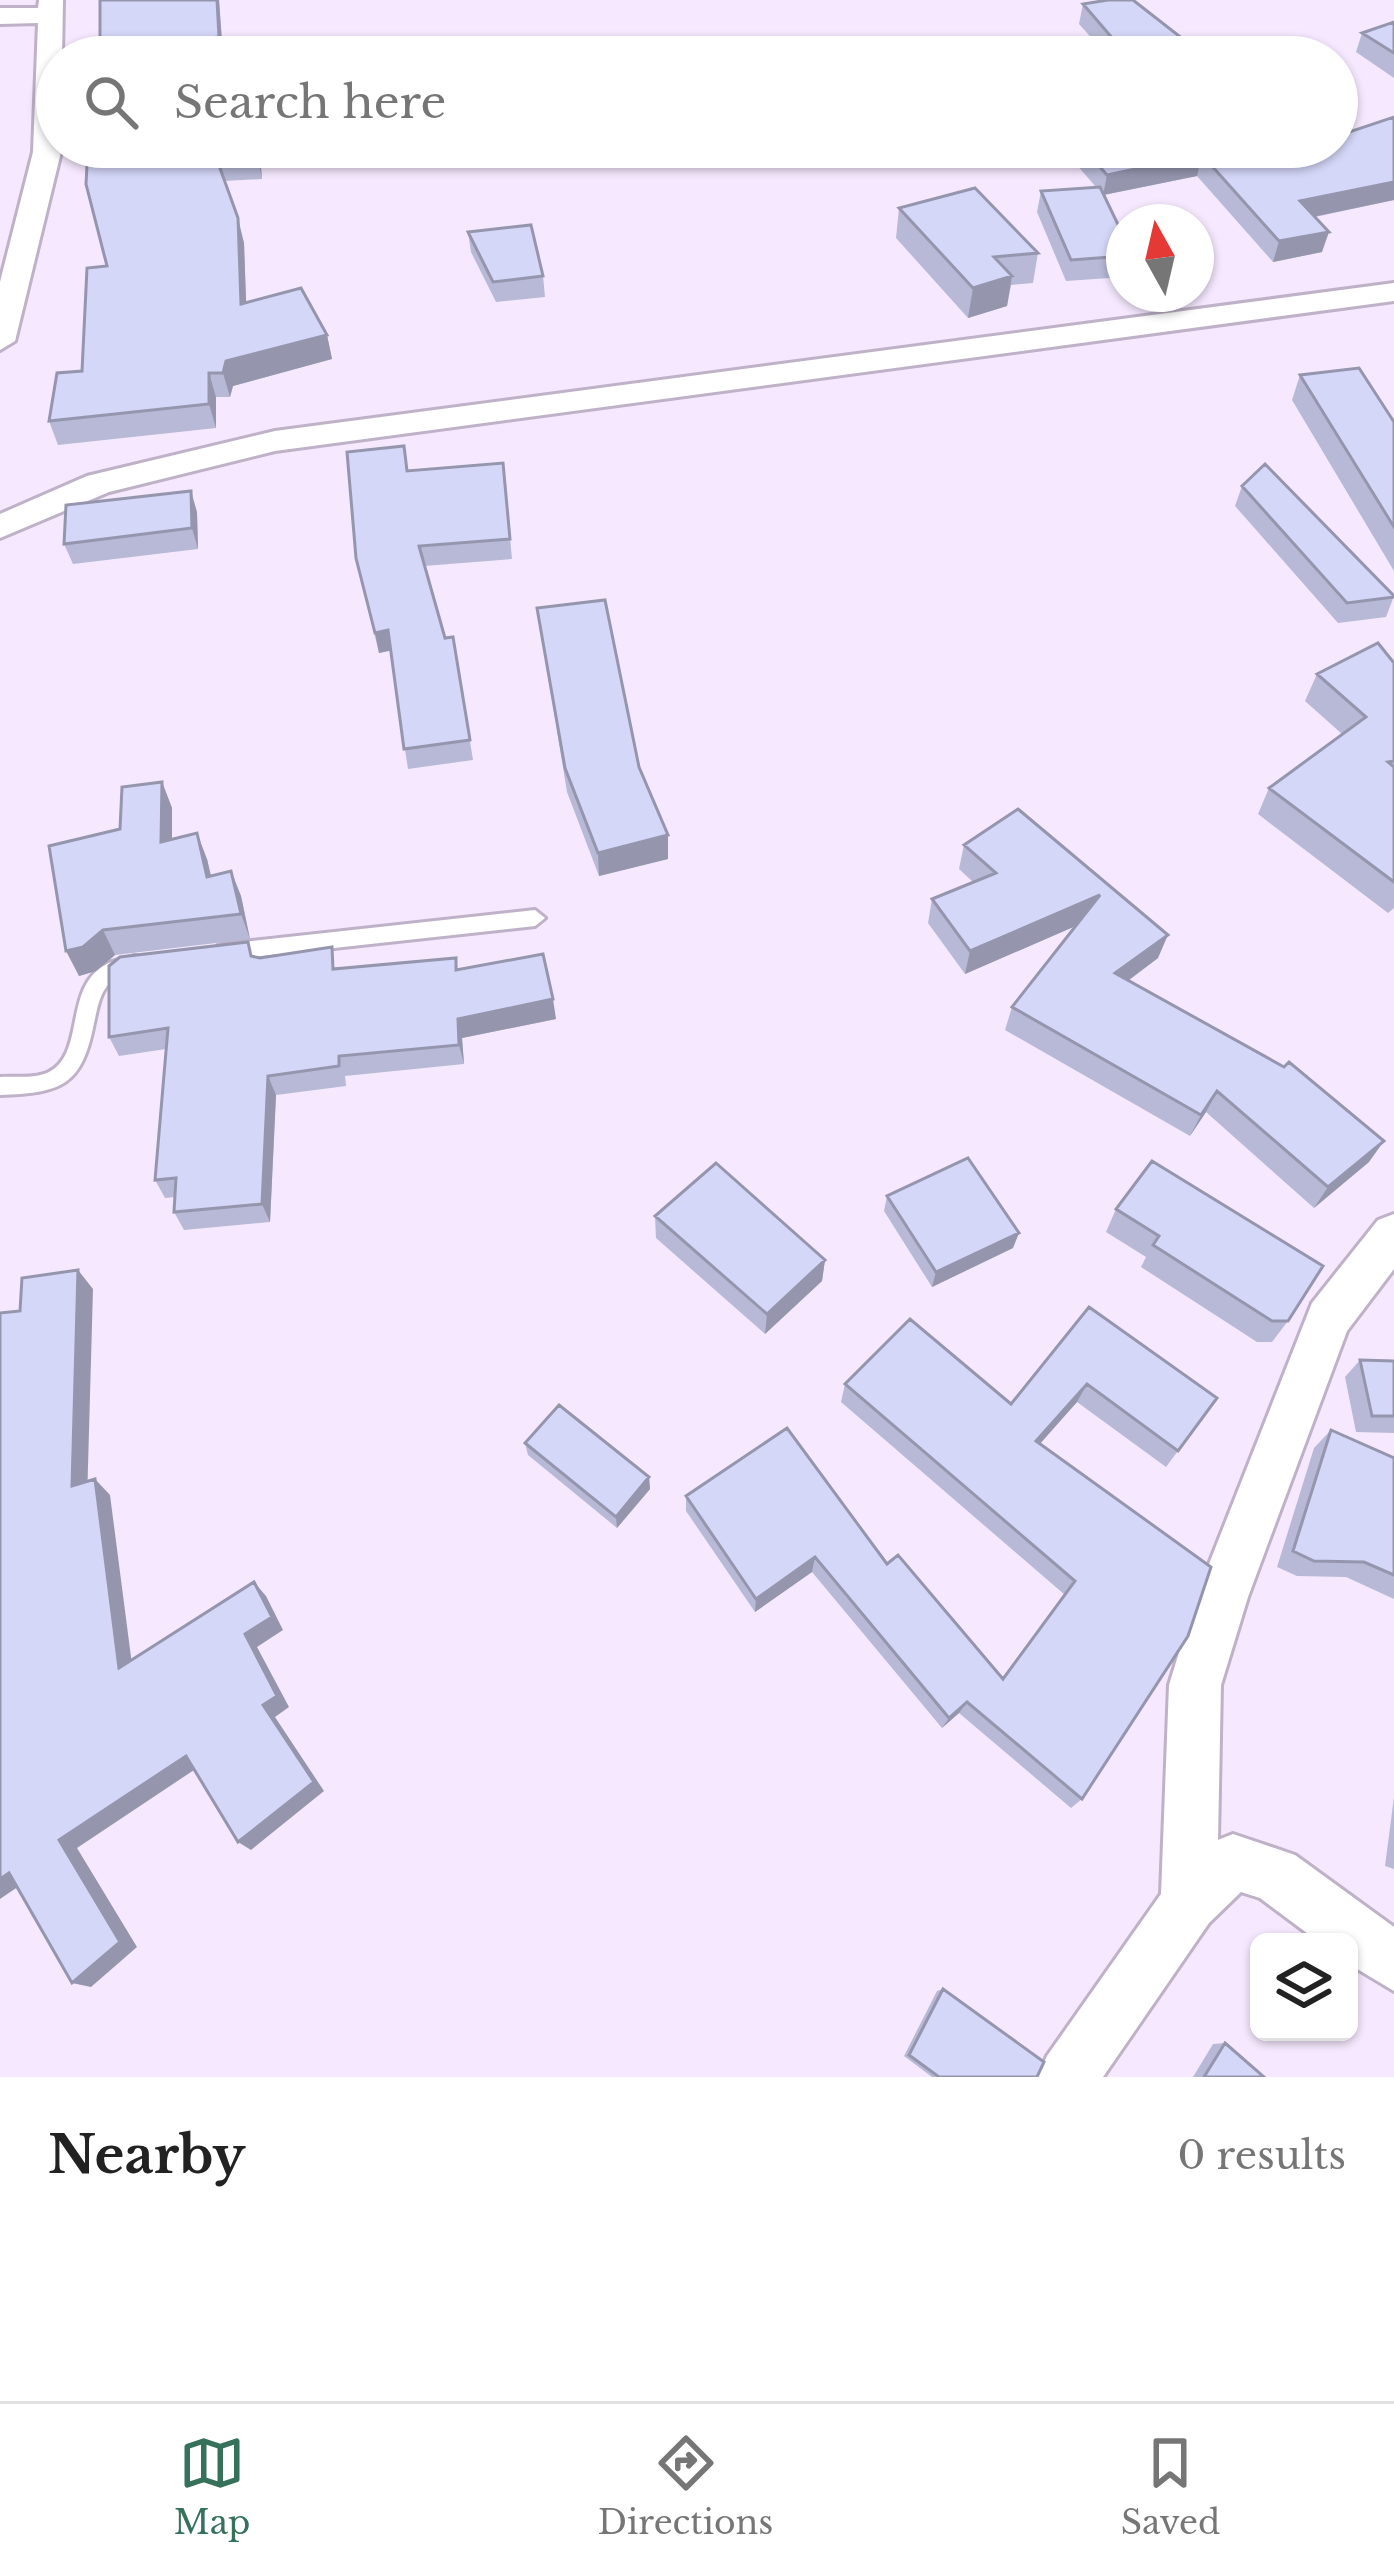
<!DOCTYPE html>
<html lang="en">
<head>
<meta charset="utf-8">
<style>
  :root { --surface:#fff; --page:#f6f6f6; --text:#222; --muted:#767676; --line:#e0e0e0; --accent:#35715b }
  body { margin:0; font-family:"Libre Baskerville",serif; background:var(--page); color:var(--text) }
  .controls { position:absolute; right:36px; bottom:36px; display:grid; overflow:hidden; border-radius:18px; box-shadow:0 3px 9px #0004 }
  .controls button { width:108px; height:108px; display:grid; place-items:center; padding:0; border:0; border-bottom:3px solid var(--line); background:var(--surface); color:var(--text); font:60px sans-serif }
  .compass { position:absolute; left:1106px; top:204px; width:108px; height:108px; border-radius:50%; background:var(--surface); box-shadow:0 3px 9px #0004; rotate:352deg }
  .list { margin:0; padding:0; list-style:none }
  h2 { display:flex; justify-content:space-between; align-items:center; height:156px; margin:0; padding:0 48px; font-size:51px }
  h2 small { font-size:39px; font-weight:400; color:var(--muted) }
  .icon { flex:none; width:66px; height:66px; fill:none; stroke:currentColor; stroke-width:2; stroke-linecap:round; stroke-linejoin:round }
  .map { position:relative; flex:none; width:1394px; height:2077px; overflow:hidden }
  .search { position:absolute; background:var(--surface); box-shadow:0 3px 9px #0004; left:36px; right:36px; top:36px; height:132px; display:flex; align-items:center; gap:30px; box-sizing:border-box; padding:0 42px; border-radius:66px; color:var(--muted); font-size:45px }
  .sheet { height:324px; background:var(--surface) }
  nav { display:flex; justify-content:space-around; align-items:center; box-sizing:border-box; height:168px; border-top:3px solid var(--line); background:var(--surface); font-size:33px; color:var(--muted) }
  nav a { display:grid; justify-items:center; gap:6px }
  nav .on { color:var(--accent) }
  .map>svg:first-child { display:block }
</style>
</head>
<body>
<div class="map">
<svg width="1394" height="2077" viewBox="0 0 1394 2077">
  <rect width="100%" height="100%" fill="#f6e9ff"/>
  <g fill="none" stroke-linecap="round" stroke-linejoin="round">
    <defs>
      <path id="service" d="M535,910L545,918L535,926L225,960L218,958L215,952L218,946L225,944Z
        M135,956L142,958L145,964L142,970C130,974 117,976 107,986C99,996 97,1010 94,1023C82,1086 61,1093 0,1095V1077C15,1076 35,1079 49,1072C86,1053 63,986 107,964C115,960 126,958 135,956Z"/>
      <path id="minor" d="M39,0H63L62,57H57L61,152L15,341L0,350V282L33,152L38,23L0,24V8H38Z
        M1394,283V301L275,451L109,492L0,538V514L87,476L275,431Z
        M1394,1214V1269L1347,1331L1248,1597L1221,1685L1218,1840L1233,1834L1295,1855L1394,1927V1991L1349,1964V1942H1319L1260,1898L1241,1892L1209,1923L1103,2077H1038L1047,2056L1161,1894L1169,1685L1196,1597L1312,1303L1378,1220Z"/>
    </defs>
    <use href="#service" stroke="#bfb2c8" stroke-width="6"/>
    <use href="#minor" stroke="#bfb2c8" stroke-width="6"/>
    <use href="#service" fill="#fff" fill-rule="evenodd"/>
    <use href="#minor" fill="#fff" fill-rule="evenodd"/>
  </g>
  <path fill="#b7b9d6" d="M100,0H219L223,56L103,57L100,48Z
    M1083,4L1206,57H1083L1085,45L1096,43L1079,24Z
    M1394,22V78L1356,52L1362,33Z
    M1394,117V200L1315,217L1322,252L1273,262L1197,176L1104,195L1124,237V277L1066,281L1037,212L1041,191L1096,187L1061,147H1337Z
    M88,147H259L262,179L224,181L244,243L246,302L327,335L332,359L233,386L230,397H216V428L58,445L49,421L82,371L107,266Z
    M899,208L1038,253L1033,283L1011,285L1007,306L968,318L896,238Z
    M468,232L543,276L545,297L496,302L471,252Z
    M1300,375L1394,422V571L1292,400Z
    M503,463L512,559L424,566L445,638L453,637L473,760L408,769L390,651L379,653L356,558L408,470Z
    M1242,486L1394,596L1386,617L1338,623L1235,506Z
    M197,512L198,549L73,564L64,544Z
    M537,608L639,767L668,859L599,876L567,792Z
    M1394,663V908L1388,913L1258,814L1269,788L1342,734L1305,701L1317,674Z
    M162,782L172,808V839L207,859L211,876L231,871L241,896L250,939L115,955L96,971L79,976L120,829Z
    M964,845L1158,958L1128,981L1369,1162L1314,1208L1206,1112L1190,1136L1005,1030L1012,1007L1075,926L965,974L928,923L932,899L973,882L959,869Z
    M253,957L338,968L456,958L458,970L556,1019L462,1038L464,1064L345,1076L346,1086L276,1095L270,1222L184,1230L174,1212L175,1197L165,1198L155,1180L166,1049L119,1056L109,1037Z
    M1152,1161L1288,1321L1272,1342H1257L1141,1267L1146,1257L1106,1232L1116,1209Z
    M887,1196L1013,1248L932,1287L884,1211Z
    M655,1216L825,1260L822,1281L765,1334L656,1238Z
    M1089,1307L1217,1398L1166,1467L1077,1402L1040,1444L1211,1567L1082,1799L1071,1808L959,1713L942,1728L812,1572L755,1612L686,1511V1496L887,1564L1003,1679L1065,1595L841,1402L845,1384L1011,1404Z
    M1360,1360L1394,1361V1433L1356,1432L1345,1377Z
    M1331,1430L1394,1458V1599L1346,1577L1297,1576L1277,1567L1314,1448Z
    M525,1443L649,1477L650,1489L617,1528L528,1455Z
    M1394,1797V1869L1385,1866Z
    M943,1989L1037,2077H932L904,2056L937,1991Z
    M1225,2043L1264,2077H1193L1213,2044Z"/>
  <path fill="#9596ae" d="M217,0H219L223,56L219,37Z
    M256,147H259L262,179L257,154Z
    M1202,155L1197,176L1103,195L1107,175Z
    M1394,182V200L1293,221L1300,201Z
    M238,218L244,243L247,328L241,304Z
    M1329,232L1322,252L1273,262L1279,241Z
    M1012,276L1007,306L968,318L973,288Z
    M327,335L332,359L233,386L230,397L223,373L226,361Z
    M209,373L216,397V428L209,404Z
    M191,491L197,512L198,549L192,528Z
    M388,630L392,650L379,653L375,633Z
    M162,782L172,808V868L161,842Z
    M197,833L207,859L217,903L207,877Z
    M668,835V859L599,876L598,853Z
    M231,871L241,896L250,939L241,914Z
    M1100,895L1092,919L965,974L970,951Z
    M103,930L115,955L96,971L79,976L66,951Z
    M1168,935L1158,958L1106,997L1115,973Z
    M553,999L556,1019L462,1038L464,1064L459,1045L458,1019Z
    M268,1076L276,1095L270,1222L262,1204Z
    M1217,1091L1206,1112L1190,1136L1201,1115Z
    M1384,1141L1369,1162L1314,1208L1328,1187Z
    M1019,1233L1013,1248L932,1287L936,1272Z
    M825,1260L822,1281L765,1334L767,1314Z
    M78,1270L93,1289L87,1502L72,1486Z
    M1087,1384L1077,1402L1028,1457L1036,1441Z
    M649,1477L650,1489L617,1528L616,1517Z
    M95,1479L110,1495L134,1680L119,1668Z
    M815,1557L812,1572L755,1612L756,1599Z
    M254,1582L266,1596L283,1630L257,1647L289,1707L275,1717L324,1791L251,1850L238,1842L263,1705L245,1634Z
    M967,1702L959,1713L942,1728L949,1718Z
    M186,1756L200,1766L77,1848L137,1947L91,1987L72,1983L59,1840Z
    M9,1873L28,1880L0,1899V1879Z"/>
  <path fill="#d5d7f9" stroke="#9596ae" stroke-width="3" d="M100,0H217L219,37L100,48Z
    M1108,0H1133L1206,57H1095L1085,45L1114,40L1083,4Z
    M1394,22V53L1362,33Z
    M431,47L436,57L375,56Z
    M1394,117V182L1300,201L1329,232L1279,241L1202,155L1107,175L1083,147H1337V136Z
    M88,147H256L257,154L216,157L238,218L241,304L301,288L327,335L226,361L223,373H209V404L49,421L57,373L82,371L87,268L107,266L86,184Z
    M1100,187L1124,237V256L1071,260L1041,191Z
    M975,188L1038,253L994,257L1012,276L973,288L899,208Z
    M531,225L543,276L493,282L468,232Z
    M1359,368L1394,422V527L1300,375Z
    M404,446L407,471L503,463L510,539L419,546L445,638L453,637L470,740L404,749L388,630L375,633L356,558L347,452Z
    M1265,464L1394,596V597L1347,603L1242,486Z
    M191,491L192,528L64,544L66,505Z
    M605,600L639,767L668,835L598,853L565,768L537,608Z
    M1378,643L1394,663V761L1388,762L1394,767V882L1269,788L1366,717L1317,674Z
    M162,782L161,842L197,833L207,877L231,871L241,914L103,930L83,947L66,951L49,846L120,829L122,787Z
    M1018,809L1168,935L1115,973L1284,1067L1289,1062L1384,1141L1328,1187L1217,1091L1201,1115L1012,1007L1100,895L970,951L932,899L996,873L964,845Z
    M248,942L251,956L260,958L332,947L333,969L456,958V970L543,954L553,999L458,1019L459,1045L339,1056V1066L268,1076L262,1204L174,1212L176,1178L155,1180L168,1028L109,1037V966L120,957Z
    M968,1158L1019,1233L936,1272L887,1196Z
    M1152,1161L1323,1266L1288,1321H1272L1153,1245L1159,1236L1116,1209Z
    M716,1163L825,1260L767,1314L655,1216Z
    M78,1270L72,1486L95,1479L119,1668L254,1582L272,1617L245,1634L277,1696L263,1705L314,1782L238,1842L186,1756L59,1840L120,1942L72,1983L9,1873L0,1879V1313L20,1311L22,1278Z
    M1089,1307L1217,1398L1178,1451L1087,1384L1036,1441L1211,1567L1188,1636L1082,1799L967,1702L949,1718L815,1557L756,1599L686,1496L787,1428L887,1564L898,1555L1003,1679L1075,1581L845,1384L910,1319L1011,1404Z
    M1360,1360L1394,1361V1416H1372Z
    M559,1405L649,1477L616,1517L525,1443Z
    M1331,1430L1394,1458V1575L1364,1562L1314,1561L1293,1551Z
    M943,1989L1044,2062L1037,2077H939L909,2055Z
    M1225,2043L1264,2077H1204Z"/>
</svg>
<div class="controls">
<button><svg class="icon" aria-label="layers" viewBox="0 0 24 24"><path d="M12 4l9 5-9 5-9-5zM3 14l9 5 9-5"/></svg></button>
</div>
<svg class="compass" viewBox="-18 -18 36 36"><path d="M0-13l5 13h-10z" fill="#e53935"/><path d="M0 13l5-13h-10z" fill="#767676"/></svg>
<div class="search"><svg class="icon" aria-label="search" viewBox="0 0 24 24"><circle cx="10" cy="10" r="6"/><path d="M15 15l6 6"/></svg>Search here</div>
</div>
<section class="sheet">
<h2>Nearby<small>0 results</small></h2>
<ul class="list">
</ul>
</section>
<nav>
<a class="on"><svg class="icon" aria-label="map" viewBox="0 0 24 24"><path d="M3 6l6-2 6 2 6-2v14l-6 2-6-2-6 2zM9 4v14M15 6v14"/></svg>Map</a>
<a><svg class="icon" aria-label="directions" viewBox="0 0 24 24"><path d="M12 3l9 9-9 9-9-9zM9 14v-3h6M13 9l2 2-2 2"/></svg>Directions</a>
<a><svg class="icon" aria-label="saved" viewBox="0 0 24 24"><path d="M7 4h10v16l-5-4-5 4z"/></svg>Saved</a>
</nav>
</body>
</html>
